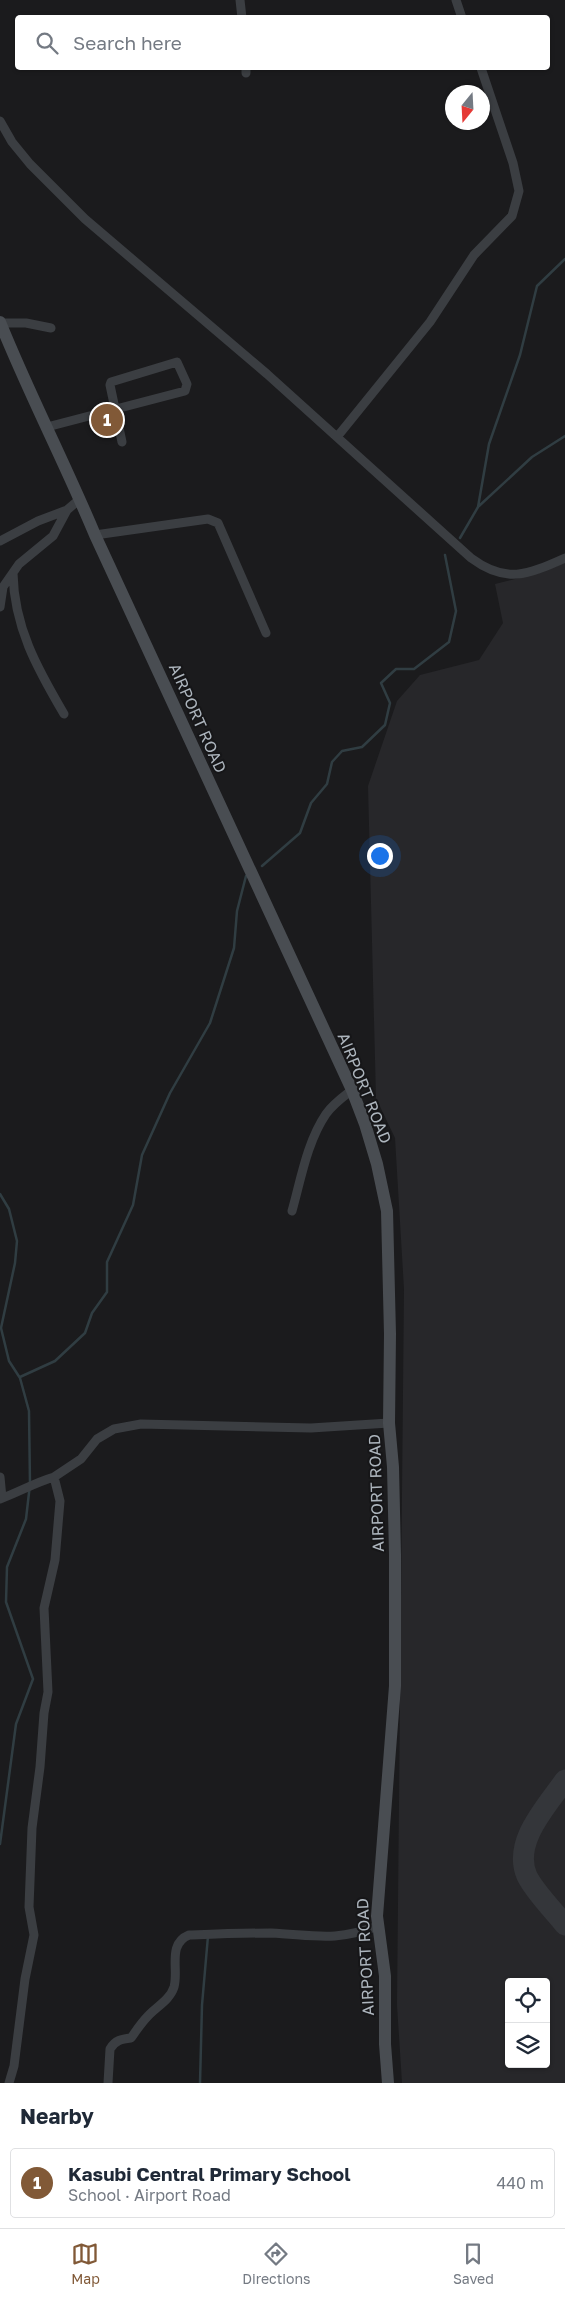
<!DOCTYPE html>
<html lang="en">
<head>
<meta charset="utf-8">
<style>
  :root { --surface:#fff; --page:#f6f6f7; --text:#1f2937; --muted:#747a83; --line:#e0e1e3; --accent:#815937 }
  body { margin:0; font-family:"Golos Text",sans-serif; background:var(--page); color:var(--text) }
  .controls { position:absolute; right:15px; bottom:15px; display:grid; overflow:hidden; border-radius:5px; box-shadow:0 1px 4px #0004 }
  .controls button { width:45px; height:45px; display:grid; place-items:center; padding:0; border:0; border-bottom:1px solid var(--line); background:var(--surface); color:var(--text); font:25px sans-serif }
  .compass { position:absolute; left:445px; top:85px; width:45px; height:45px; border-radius:50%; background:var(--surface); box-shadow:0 1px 4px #0004; rotate:198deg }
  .you { position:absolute; left:379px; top:855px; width:18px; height:18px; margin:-12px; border:4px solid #fff; border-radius:50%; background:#1a73e8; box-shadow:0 0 0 8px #1a73e833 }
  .badge { display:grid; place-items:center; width:32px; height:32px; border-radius:50%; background:var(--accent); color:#fff; font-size:16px; font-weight:700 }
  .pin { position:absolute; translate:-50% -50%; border:2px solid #fff; box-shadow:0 1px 5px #0006 }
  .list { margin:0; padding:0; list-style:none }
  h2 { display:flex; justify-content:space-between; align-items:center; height:65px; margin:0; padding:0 20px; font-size:21px }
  h2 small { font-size:16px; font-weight:400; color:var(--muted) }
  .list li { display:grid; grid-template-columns:32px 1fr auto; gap:15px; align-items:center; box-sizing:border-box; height:70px; margin:0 10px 10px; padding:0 10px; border:1px solid var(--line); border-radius:5px }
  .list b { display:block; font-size:19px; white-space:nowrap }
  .list p { margin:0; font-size:16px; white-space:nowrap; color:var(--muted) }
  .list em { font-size:16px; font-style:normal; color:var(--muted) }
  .icon { flex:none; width:28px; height:28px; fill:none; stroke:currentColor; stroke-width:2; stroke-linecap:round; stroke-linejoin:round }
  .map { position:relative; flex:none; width:565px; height:2083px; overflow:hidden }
  .search { position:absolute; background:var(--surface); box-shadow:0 1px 4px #0004; left:15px; right:15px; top:15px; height:55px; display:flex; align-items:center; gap:12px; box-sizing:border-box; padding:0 18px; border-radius:5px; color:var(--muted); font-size:19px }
  .sheet { height:145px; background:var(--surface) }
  nav { display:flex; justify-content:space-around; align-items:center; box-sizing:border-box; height:70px; border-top:1px solid var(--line); background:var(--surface); font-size:14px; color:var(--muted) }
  nav a { display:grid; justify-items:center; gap:2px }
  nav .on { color:var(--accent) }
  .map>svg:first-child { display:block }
</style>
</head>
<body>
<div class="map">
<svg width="565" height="2083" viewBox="0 0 565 2083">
  <rect width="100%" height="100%" fill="#1b1b1d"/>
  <path fill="#27272a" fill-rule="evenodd" d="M565,562V2083H402L397,2005L404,1289L395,1138L376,1098L368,786L397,701L420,675L479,660L503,623L495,584L543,572ZM509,1982H546V2064H509Z"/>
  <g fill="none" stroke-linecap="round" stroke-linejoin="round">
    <path stroke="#303d42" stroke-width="2.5" d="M479,506L532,457L565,436
      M460,538L478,507L489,444L520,355L537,286L565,259
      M262,866L300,833L311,803L327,784L332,762L342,751L362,747L385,725L390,703L381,683L396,669H414L449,642L456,611L445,555
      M0,1194L9,1209L17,1241L15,1263L1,1328L9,1361L20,1378L29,1411L30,1484L26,1519L7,1567L6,1602L33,1679L16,1724L0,1844
      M20,1377L55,1361L85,1333L92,1313L107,1292V1262L133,1205L142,1155L170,1093L210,1023L234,948L237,911L246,876
      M200,2083L202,2005L208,1936"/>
    <path stroke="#34363a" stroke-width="21" d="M565,1780C547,1806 512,1842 527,1876C534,1891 554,1911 565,1925"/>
    <path stroke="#3b3e42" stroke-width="9" d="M240,0L242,18
      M456,0L462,18
      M246,68V73
      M0,121L12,142L30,164L85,219L267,374L471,558C506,584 527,575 565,558
      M0,323H26L51,328
      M47,427L185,391L187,384L177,362L111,382L110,385L122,442
      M337,437L430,322L474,255L512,216L519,191L513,163L481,68
      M95,535L208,519L218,523L266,633
      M0,541L38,521L67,510
      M13,573C14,627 37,668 64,714
      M0,607L3,587L19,564L53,536L67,510L80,499
      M292,1211C301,1179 307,1142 326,1114C333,1104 343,1097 352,1090
      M0,1477L2,1498
      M54,1477L81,1459L97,1439L114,1429L141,1424L311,1428L389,1423
      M0,1499C19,1492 34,1483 54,1477L60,1501L55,1560L44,1608L48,1692L44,1713L40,1767L32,1828L29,1907L34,1935L25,1979L14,2066L9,2083
      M108,2083L110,2049C115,2040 122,2039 131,2038C136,2031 141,2023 148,2016C156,2007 170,2000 174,1987C179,1969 167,1944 189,1935C217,1934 244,1933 271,1933C315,1935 334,1942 378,1926"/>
    <path stroke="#494d52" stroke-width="12" d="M0,322C29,394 65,463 95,535L352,1090L365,1124L377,1164L387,1211L390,1334L389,1423L393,1467L395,1555V1686L377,1916L385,1976V2044L388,2083"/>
  </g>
  <g text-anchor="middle" stroke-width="4" stroke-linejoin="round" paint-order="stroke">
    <g font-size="16" fill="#adb5bd" stroke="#161618">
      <text transform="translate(198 718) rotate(66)" y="6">AIRPORT ROAD</text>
      <text transform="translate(365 1088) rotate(68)" y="6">AIRPORT ROAD</text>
      <text transform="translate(376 1493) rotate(-92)" y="6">AIRPORT ROAD</text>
      <text transform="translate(365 1957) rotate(-93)" y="6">AIRPORT ROAD</text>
    </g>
  </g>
</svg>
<div class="controls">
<button><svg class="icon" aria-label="locate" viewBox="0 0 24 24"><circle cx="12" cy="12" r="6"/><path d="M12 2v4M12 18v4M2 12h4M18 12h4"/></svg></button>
<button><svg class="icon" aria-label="layers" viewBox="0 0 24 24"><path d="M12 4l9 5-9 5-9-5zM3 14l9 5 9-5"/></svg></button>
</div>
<svg class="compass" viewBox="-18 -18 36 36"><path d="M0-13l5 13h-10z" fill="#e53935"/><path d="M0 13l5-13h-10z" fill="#747a83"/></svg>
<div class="you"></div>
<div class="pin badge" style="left:107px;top:420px">1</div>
<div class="search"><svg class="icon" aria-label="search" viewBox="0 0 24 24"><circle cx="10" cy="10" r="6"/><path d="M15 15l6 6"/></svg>Search here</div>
</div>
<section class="sheet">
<h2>Nearby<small></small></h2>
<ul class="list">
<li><span class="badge">1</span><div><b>Kasubi Central Primary School</b><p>School · Airport Road</p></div><em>440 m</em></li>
</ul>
</section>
<nav>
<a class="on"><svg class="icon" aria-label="map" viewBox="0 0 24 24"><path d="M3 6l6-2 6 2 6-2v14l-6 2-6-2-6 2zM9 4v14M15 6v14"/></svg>Map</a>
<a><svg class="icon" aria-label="directions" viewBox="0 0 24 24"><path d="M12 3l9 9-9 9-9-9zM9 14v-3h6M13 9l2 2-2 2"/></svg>Directions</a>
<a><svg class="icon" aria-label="saved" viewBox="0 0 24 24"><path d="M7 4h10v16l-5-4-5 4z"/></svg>Saved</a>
</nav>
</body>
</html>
